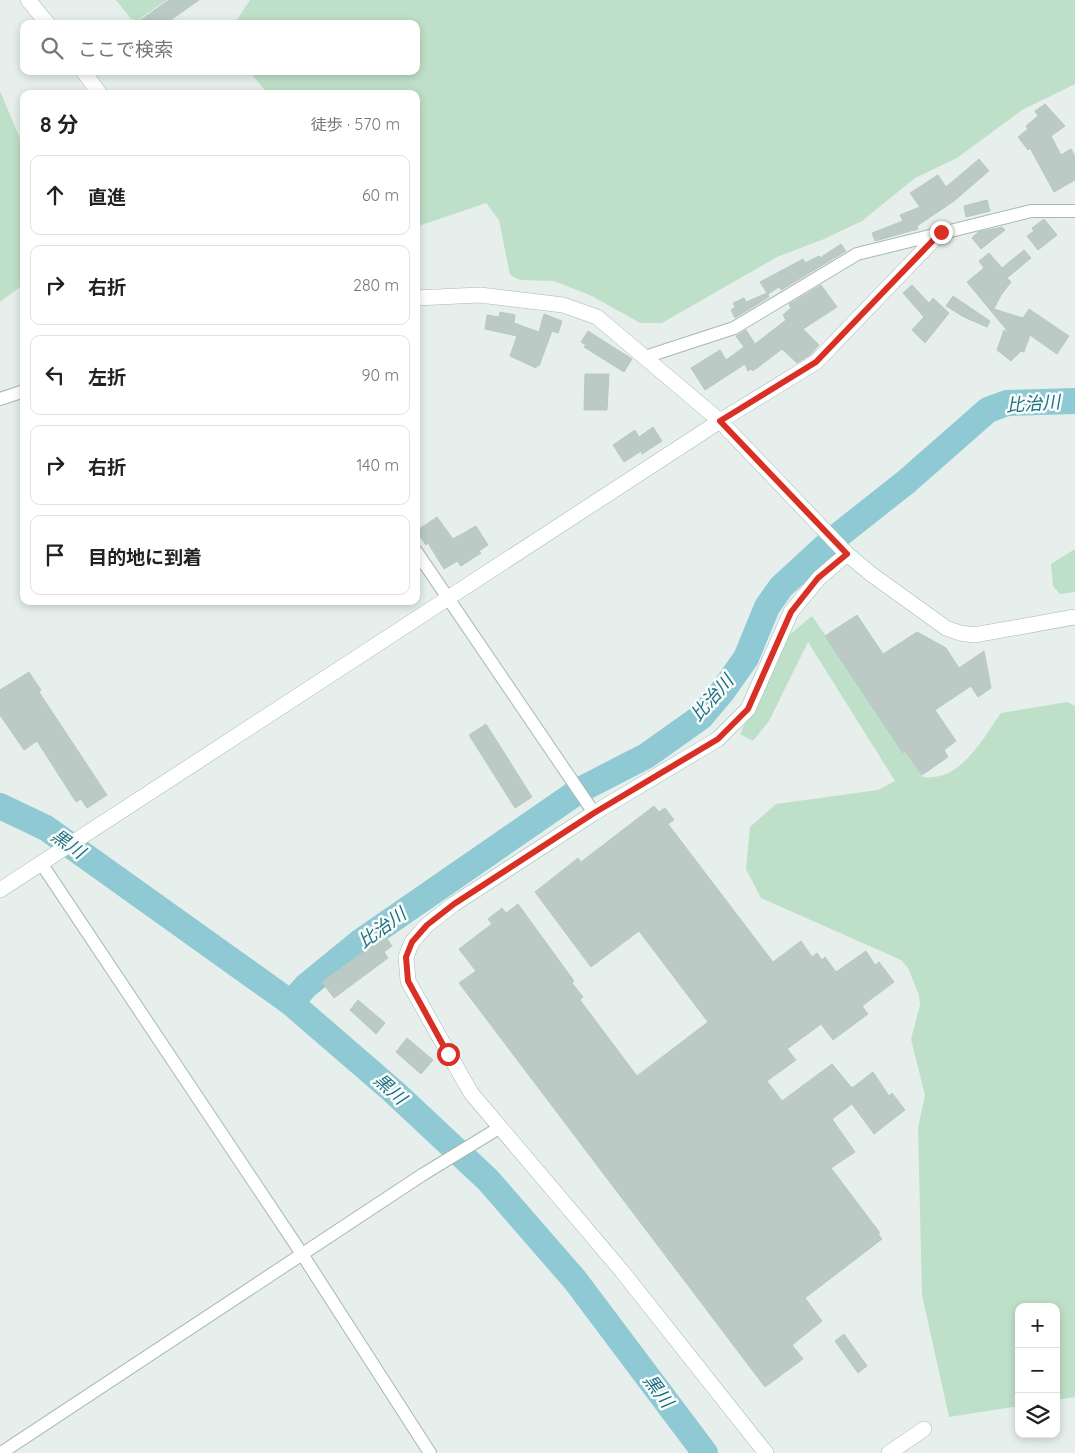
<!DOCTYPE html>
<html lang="ja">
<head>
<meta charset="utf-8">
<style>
  :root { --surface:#fff; --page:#f2f2f2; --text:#222; --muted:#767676; --line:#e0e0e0 }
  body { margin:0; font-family:Quicksand,"Noto Sans JP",sans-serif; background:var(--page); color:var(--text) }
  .controls { position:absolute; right:15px; bottom:15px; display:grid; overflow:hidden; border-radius:10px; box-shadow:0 2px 8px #0003 }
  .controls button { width:45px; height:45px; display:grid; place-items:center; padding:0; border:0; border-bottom:1px solid var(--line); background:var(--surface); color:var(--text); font:25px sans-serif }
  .stop { position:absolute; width:15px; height:15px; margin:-11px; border:4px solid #d93025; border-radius:50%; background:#fff }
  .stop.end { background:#d93025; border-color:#fff; box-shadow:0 1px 5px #0008 }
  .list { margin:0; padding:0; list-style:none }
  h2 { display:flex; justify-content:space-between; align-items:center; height:65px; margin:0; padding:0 20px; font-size:21px }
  h2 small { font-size:16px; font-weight:400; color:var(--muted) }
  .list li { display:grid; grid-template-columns:32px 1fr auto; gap:15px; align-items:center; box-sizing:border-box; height:80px; margin:0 10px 10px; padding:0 10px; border:1px solid var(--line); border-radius:10px }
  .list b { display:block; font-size:19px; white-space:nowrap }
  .list em { font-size:16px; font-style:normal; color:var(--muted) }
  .icon { flex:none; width:28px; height:28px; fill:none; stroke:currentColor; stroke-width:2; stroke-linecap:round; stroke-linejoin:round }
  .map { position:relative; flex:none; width:1075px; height:1453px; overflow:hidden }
  .search { position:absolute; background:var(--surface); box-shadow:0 2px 8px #0003; left:20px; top:20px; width:400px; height:55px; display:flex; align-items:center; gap:12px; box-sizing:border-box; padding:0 18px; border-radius:10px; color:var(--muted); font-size:19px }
  .panel { position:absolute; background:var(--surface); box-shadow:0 2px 8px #0003; left:20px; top:90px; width:400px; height:515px; border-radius:10px }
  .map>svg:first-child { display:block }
</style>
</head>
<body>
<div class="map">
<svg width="1075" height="1453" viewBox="0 0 1075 1453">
  <rect width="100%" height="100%" fill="#e6efeb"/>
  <path fill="#bfe0c8" d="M116,0H167L138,20L131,19Z
    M250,0H1075V84L1022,110L957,158L915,178L862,221L824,239L777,257L662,323H640L592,296L554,281L520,280L510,275L499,220L486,203L416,227V94H268L249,71H416V24H234Z
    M0,91L24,148V284L0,302Z
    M1075,549V592L1060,594L1053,586L1051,564Z
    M812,616L923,777C960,782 982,740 1001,713L1067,702L1075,706V1397L1056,1400V1307H1019V1406L949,1417L922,1295L918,1128L925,1095L911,1039L920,1005L919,995L908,968L901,960L761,898L746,869L750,827L776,804L878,790L895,781L808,642L769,721L753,741L740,734L788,636Z"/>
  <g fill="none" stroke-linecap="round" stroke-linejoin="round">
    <path stroke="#8ec9d4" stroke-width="26" d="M0,806L46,828L291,1003L394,1092L488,1180L575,1280L705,1453
      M291,1003L306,986L360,942L580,790L646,756L701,717L722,692L746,658L767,607L781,587L830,542L906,482L988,410L1007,403L1075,401"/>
  </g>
  <path fill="#bbcac4" stroke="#b8c9c2" d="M169,0H199L165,24H135Z
    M1045,104L1065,126L1051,136L1061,155L1071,149L1075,157V180L1054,192L1030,148L1028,150L1018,137L1028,129L1026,126L1038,116L1035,111Z
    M979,159L989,171L954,201L917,226L918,229L875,241L872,233L903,221L900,215L920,207L910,193L938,175L946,187Z
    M987,200L990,211L966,217L964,206Z
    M1044,219L1057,235L1038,250L1027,236L1034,231L1032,228Z
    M1002,227L1005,230L981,249L972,238L978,232Z
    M841,244L846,251L781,290L779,287L768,294L769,297L735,318L731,310L735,307L733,303L744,298L746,302L767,293L760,282L803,259L805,263L819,256L820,258Z
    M1024,250L1031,258L1007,278L1011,282L1001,295L994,309L1023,318L1029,309L1069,336L1057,354L1030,335L1024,352L1021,351L1011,361L997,350L1004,330L1010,334L967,282L984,268L979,261L989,253L1002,268Z
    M821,285L837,307L803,329L819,345L810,355L797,363L782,349L753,371L751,369L748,371L745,364L705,390L691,368L720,350L726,360L744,347L736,336L746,330L755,344L786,320L783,315L791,308L789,304Z
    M912,285L929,303L933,298L949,313L925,343L912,330L924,317L903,293Z
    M953,296L990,321L987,327L964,317L946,306Z
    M500,312L515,315L514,323L539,332L544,314L562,321L558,333L552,331L539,366L537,365L536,368L510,356L517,336L485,329L487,315L499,317Z
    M588,331L632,359L624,372L584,347L586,345L581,342Z
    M585,374H609L607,410H584Z
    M653,427L662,441L642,454L641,451L624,462L613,445L635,430L639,437Z
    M437,517L453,539L476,526L488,545L479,551L481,553L461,566L457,561L444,569L428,543L426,545L416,531Z
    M857,615L883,654L917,632L946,648L959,668L984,651L991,688L978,697L971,686L935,710L956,741L944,750L948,757L922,775L905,751L903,753L825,636Z
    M29,672L41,690L39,692L107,795L87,808L81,799L76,802L37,741L24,750L0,715V690Z
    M486,724L532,797L515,808L469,735Z
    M654,806L659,812L665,808L674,820L668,824L773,962L801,941L812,957L817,953L822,960L825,957L836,972L866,951L875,965L879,962L894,982L862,1006L868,1014L833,1040L821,1024L787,1049L796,1060L767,1081L782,1101L832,1064L852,1088L873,1072L889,1096L892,1093L905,1110L874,1134L852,1104L832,1119L855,1152L831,1168L880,1233L878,1234L882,1239L805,1298L822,1321L792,1345L803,1359L765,1387L459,983L476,971L459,949L492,924L488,919L502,908L506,913L518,904L574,981L572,983L583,997L580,1000L637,1076L708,1022L639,931L591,967L535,892L578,858L581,862Z
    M385,936L392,946L384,952L388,958L334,998L322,982Z
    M358,1000L385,1023L376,1034L350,1010Z
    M407,1038L433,1060L421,1074L396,1052Z
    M844,1334L867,1366L858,1373L835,1341Z"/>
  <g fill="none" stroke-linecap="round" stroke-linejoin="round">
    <defs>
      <path id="street" d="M645,357L734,328L857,254L1031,211H1075
        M0,399L24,391
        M416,551L594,813
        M41,863L302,1254L430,1453
        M1,1453L422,1175L499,1128"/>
      <path id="secondary" d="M28,0L48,24
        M83,71L100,94
        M416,298L480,295L563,305L597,317L720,421L847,554L871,574L946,628L960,633L974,635L1075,617
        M0,890L720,421L816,362L941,232
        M766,1453L621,1270L471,1093L408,981L406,957L412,942L427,925L454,904L594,813L718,739L748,709L791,612L819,578L847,554
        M889,1453L924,1429"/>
    </defs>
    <use href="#street" stroke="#a8b8b2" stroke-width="14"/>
    <use href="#secondary" stroke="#a4bbb3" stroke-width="16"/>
    <use href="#street" stroke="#fff" stroke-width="12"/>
    <use href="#secondary" stroke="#fff" stroke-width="15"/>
  </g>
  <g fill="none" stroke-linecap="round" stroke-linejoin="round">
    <path stroke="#d93025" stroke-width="6" d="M448,1054L408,981L406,957L412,942L427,925L454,904L594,813L718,739L748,709L791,612L818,578L847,554L720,421L816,362L941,232"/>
  </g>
  <g text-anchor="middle" stroke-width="5" stroke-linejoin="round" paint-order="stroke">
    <g font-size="18" font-style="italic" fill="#1c6f80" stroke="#f7fbf9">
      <text transform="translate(1033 404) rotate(-4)" y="6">比治川</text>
      <text transform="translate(712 698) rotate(-49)" y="6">比治川</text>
      <text transform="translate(68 844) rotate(35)" y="6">黒川</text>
      <text transform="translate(382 928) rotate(-36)" y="6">比治川</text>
      <text transform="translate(390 1089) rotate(42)" y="6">黒川</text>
      <text transform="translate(658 1391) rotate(53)" y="6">黒川</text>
    </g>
  </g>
</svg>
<div class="controls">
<button>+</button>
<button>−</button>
<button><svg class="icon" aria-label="layers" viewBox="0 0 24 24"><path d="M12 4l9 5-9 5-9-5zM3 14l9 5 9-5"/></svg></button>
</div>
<div class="stop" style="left:448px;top:1054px"></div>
<div class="stop end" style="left:941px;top:232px"></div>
<div class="search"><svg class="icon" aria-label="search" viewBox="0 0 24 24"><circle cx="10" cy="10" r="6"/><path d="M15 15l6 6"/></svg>ここで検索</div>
<section class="panel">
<h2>8 分<small>徒歩 · 570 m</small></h2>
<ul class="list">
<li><svg class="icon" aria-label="ahead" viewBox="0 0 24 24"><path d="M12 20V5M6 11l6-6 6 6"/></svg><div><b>直進</b></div><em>60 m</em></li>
<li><svg class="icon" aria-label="right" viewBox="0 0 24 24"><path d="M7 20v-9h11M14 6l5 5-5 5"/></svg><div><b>右折</b></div><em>280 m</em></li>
<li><svg class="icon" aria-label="left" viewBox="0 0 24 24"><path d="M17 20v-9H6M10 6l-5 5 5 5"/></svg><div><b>左折</b></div><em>90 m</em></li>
<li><svg class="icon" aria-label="right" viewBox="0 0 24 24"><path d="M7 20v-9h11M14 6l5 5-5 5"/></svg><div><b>右折</b></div><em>140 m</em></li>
<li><svg class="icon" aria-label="arrive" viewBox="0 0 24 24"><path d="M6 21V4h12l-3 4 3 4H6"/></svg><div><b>目的地に到着</b></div></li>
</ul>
</section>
</div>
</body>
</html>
